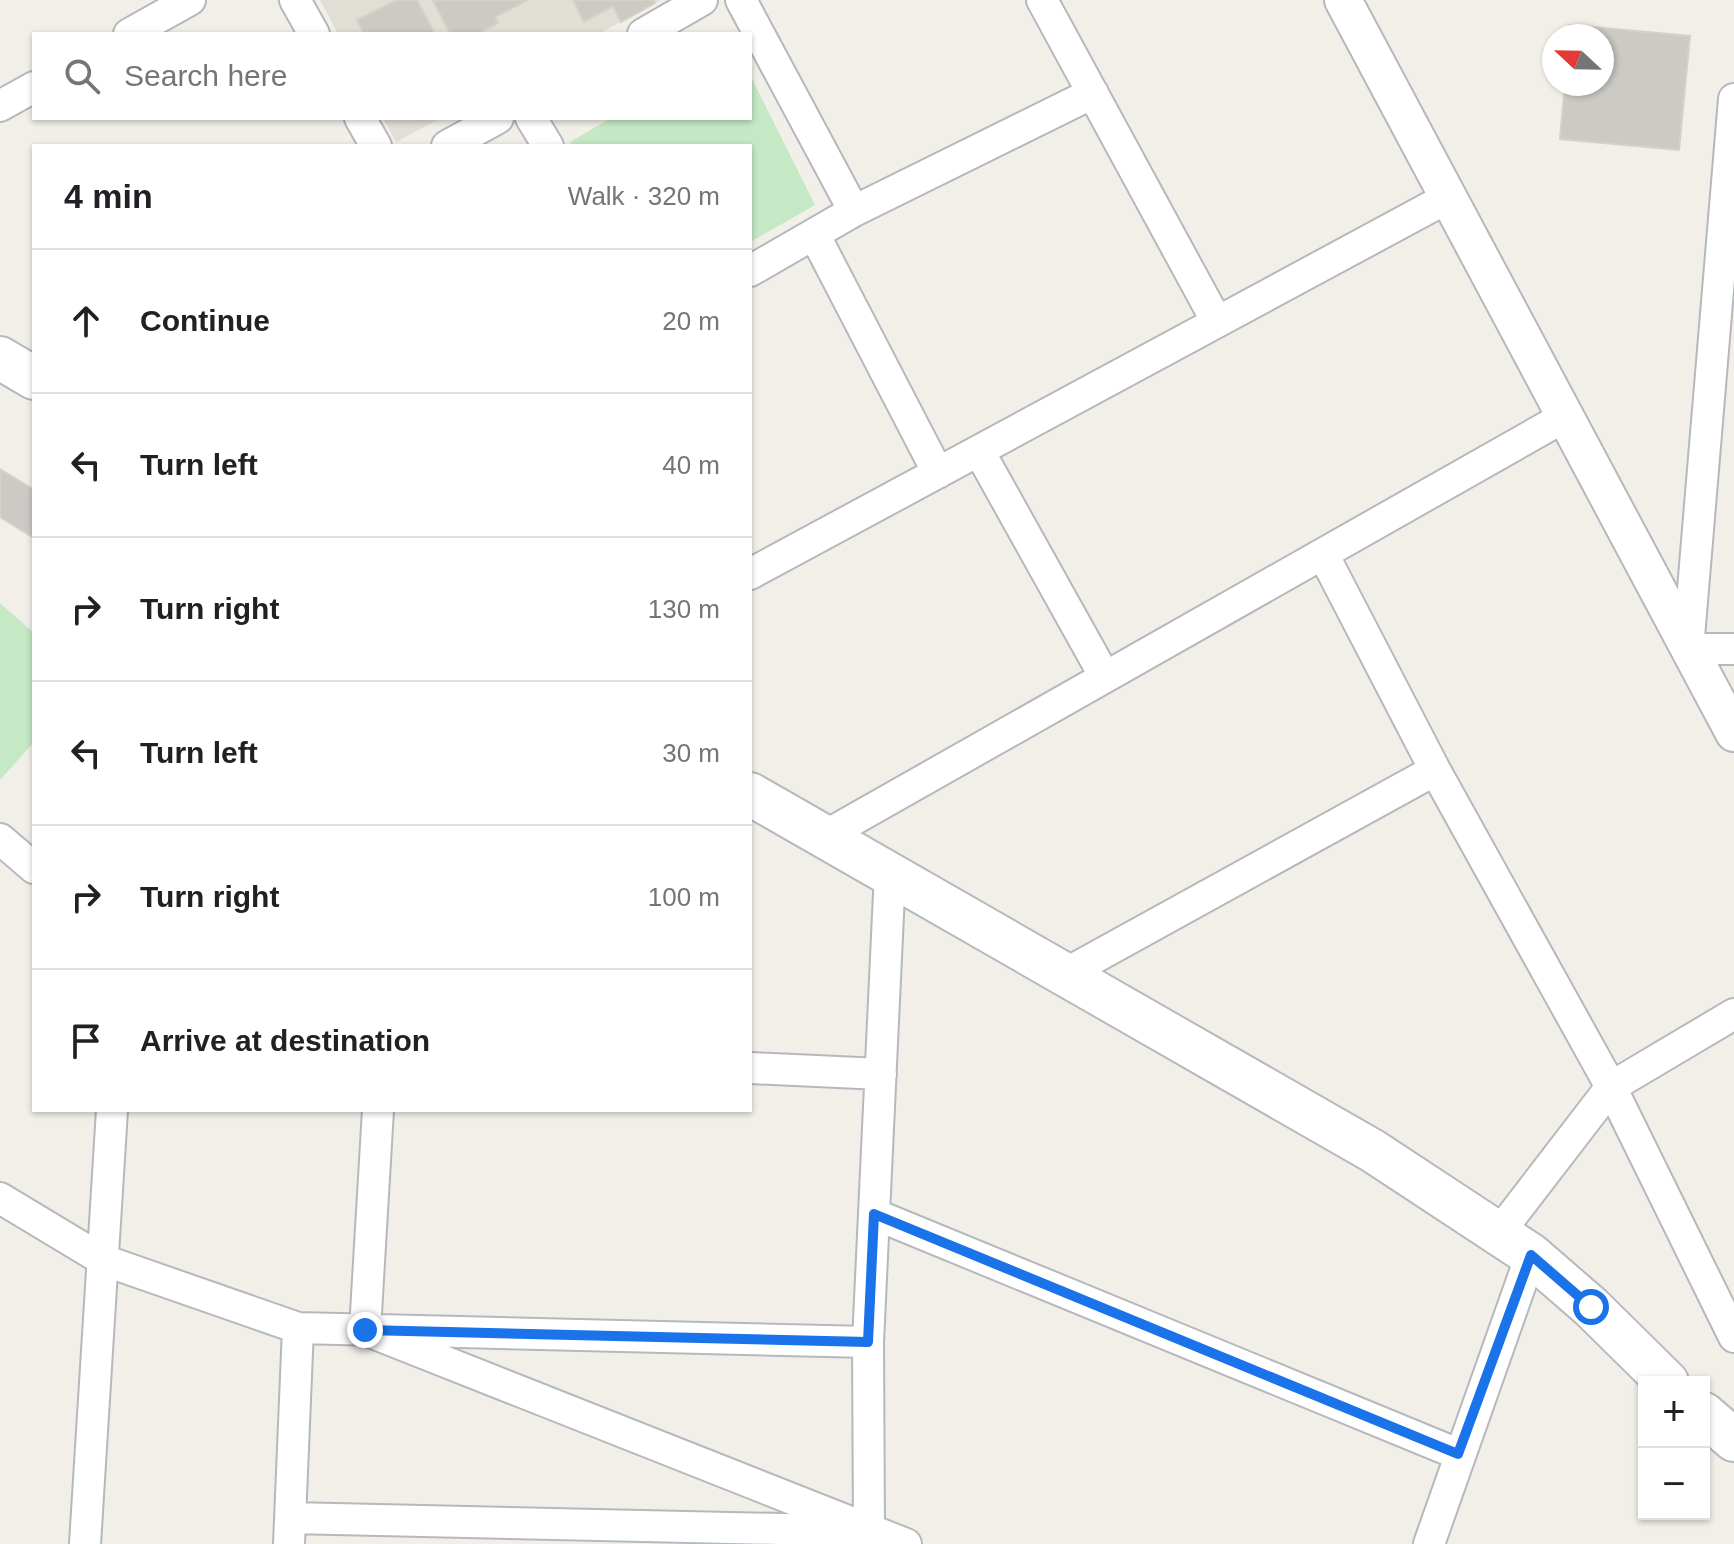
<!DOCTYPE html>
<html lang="en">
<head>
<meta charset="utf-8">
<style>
  :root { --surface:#fff; --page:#f6f6f6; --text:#202124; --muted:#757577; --line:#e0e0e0 }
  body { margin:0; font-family:Arial,sans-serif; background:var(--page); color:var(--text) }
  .controls { position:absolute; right:24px; bottom:24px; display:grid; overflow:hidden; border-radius:0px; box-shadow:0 2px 6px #0004 }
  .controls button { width:72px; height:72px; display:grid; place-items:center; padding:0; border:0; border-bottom:2px solid var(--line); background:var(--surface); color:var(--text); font:40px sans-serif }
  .compass { position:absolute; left:1542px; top:24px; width:72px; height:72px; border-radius:50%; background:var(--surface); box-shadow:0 2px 6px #0004; rotate:292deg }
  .stop { position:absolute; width:24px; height:24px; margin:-18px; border:6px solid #1a73e8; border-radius:50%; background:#fff }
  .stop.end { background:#1a73e8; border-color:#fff; box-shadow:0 2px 8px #0008 }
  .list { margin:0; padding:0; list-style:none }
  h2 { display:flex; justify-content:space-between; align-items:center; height:104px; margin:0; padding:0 32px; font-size:34px }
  h2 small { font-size:26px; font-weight:400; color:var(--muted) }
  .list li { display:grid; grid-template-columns:52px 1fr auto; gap:24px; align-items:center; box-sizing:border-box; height:144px; padding:0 32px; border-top:2px solid var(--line) }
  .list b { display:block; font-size:30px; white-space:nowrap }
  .list em { font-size:26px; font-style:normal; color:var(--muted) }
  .icon { flex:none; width:44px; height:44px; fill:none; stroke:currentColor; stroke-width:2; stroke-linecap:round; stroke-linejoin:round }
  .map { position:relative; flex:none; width:1734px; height:1544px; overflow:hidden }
  .search { position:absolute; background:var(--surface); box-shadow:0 2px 6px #0004; left:32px; top:32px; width:720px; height:88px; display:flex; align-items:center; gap:20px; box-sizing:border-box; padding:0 28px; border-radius:0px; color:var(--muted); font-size:30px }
  .panel { position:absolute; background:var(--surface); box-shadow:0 2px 6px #0004; left:32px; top:144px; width:720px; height:968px; border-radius:0px }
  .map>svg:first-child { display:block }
</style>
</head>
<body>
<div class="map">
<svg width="1734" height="1544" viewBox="0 0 1734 1544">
  <rect width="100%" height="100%" fill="#f1efe8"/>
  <path fill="#e1ded6" d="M320,0H661L598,34H338Z
    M383,118H441L396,142Z"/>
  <path fill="#c5e8c5" d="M750,75L815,205L750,242V146H573L570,142L611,118H750Z
    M0,603L34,633V742L0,780Z"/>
  <path fill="#cccac5" stroke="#d6d1c6" stroke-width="2" d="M397,0H417L435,34H364L357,20Z
    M433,0H526V1L495,17L498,23L477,34H450Z
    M573,0H653L655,3L621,22L613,6L584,22Z
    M1570,25L1690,36L1679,150L1560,139L1565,84H1602V36H1569Z
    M0,469L34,490V538L0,517Z"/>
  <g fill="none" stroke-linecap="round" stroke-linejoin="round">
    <defs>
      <path id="minor" d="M295,0L314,34
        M741,0L854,211
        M1042,0L1217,322
        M129,34L190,0
        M643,34L702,0
        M1734,99L1688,649H1734
        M0,106L34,87
        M360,118L376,146
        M531,118L548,146
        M447,146L498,118
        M814,234L938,473
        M750,271L854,211L1093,93
        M979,451L1105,677
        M1323,554L1435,770L1611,1087L1734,1337
        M750,574L1449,197
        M823,837L1566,416
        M0,839L34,868
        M1065,974L1435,770
        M750,1068L881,1074
        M378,1110L365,1330L906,1544
        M0,1198L103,1260L298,1328L868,1342
        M874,1214L1458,1454
        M1498,1234L1611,1087L1734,1014
        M291,1518L869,1531L868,1342L890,872
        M85,1544L112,1110
        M289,1544L298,1328
        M1429,1544L1531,1255"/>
      <path id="tertiary" d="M1343,0L1734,733"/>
      <path id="secondary" d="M0,358L34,378
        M750,794L1373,1151L1531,1255L1591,1307L1667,1382
        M1704,1414L1734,1440"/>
    </defs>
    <use href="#minor" stroke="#b5b8bc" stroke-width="34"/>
    <use href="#tertiary" stroke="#b5b8bc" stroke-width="40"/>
    <use href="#secondary" stroke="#b6babf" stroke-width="46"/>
    <use href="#minor" stroke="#fff" stroke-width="30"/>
    <use href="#tertiary" stroke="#fff" stroke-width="36"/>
    <use href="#secondary" stroke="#fff" stroke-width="42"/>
  </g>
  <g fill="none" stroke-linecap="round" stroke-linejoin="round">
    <path stroke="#1a73e8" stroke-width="10" d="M365,1330L868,1342L874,1214L1458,1454L1531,1255L1591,1307"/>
  </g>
</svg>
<div class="controls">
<button>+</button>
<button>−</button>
</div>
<svg class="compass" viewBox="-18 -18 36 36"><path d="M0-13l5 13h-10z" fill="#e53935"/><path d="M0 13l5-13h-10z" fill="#757577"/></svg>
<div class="stop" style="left:1591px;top:1307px"></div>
<div class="stop end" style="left:365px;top:1330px"></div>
<div class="search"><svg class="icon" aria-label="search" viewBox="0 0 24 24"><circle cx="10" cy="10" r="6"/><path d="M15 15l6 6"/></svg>Search here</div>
<section class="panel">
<h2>4 min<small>Walk · 320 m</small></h2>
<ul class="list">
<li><svg class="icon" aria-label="ahead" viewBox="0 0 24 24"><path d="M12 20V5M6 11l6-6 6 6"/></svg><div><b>Continue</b></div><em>20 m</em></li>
<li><svg class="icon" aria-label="left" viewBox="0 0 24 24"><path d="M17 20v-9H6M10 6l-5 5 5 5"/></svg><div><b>Turn left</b></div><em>40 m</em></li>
<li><svg class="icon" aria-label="right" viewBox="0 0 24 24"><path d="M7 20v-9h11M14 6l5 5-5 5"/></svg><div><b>Turn right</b></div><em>130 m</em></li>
<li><svg class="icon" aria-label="left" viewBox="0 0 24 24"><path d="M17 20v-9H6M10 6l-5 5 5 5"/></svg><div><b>Turn left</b></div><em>30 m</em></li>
<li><svg class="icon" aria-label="right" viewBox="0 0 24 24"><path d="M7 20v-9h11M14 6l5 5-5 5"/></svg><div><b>Turn right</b></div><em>100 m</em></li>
<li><svg class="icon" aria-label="arrive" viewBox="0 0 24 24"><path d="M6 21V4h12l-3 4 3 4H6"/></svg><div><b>Arrive at destination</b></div></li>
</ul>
</section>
</div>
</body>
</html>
